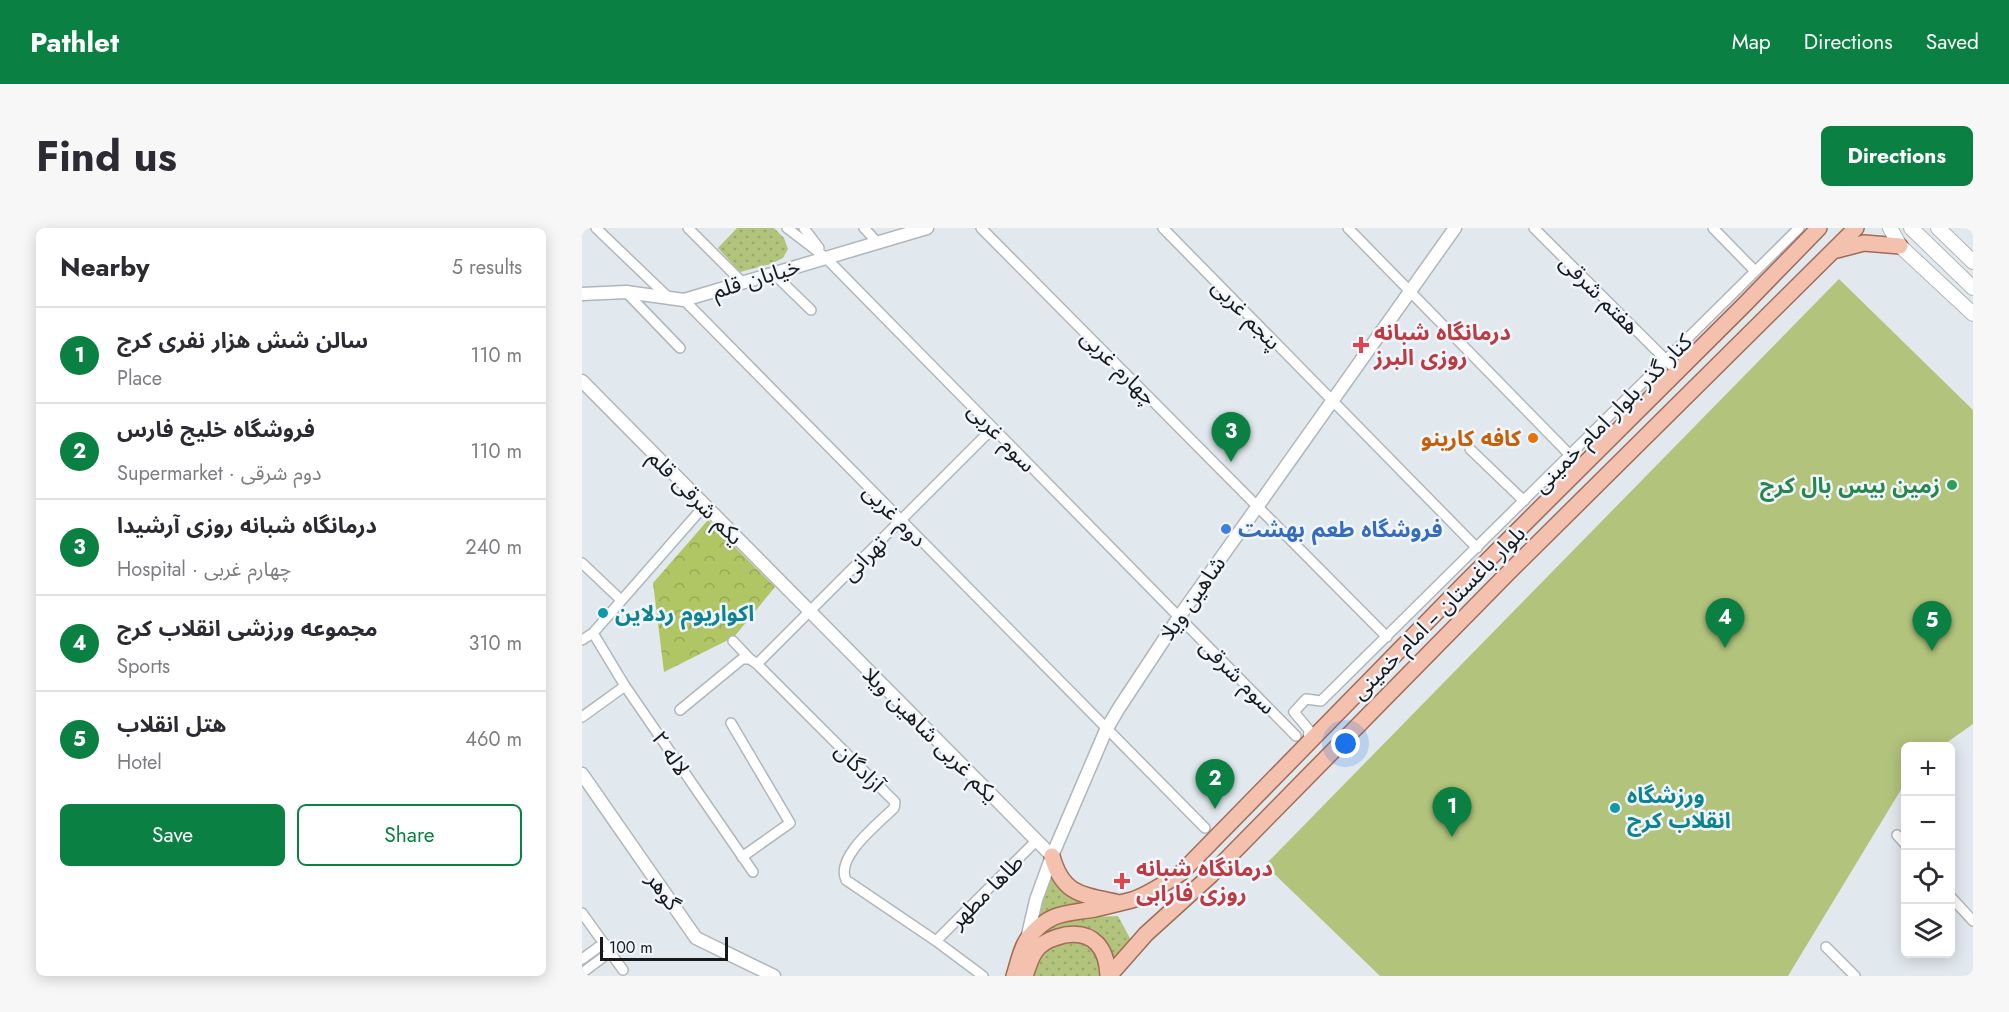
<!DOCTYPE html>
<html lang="en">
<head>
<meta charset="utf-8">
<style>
  :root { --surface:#fff; --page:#f7f7f7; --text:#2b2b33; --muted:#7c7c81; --line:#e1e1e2; --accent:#0b8043 }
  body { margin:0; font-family:Jost,"Noto Sans Arabic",sans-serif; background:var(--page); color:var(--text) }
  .controls { position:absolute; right:18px; bottom:18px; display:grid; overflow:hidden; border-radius:9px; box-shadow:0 3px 15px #0003 }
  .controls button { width:54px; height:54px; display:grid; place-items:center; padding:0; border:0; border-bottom:2px solid var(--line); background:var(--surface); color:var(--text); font:30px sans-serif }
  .scale { position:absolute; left:18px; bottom:15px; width:128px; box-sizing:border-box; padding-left:6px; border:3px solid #17191b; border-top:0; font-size:16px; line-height:21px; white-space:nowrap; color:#17191b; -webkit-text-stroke:4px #f0f6fb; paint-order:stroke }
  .you { position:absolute; left:764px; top:516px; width:21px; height:21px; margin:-15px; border:4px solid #fff; border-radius:50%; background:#1a73e8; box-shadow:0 0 0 9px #1a73e833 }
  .badge { display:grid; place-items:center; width:39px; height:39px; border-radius:50%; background:var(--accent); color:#fff; font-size:20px; font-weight:700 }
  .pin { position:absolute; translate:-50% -50px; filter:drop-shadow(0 2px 3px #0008) }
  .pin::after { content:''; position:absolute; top:32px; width:21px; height:18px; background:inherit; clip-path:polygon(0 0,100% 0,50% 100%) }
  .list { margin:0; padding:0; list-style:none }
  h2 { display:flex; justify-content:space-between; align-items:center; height:78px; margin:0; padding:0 24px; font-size:26px }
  h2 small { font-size:20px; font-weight:400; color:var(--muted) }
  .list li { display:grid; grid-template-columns:39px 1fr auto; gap:18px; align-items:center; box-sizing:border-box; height:96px; padding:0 24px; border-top:2px solid var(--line) }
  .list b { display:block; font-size:22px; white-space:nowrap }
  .list p { margin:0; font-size:20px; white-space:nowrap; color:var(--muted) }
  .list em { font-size:20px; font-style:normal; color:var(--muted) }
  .actions { display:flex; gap:12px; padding:18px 24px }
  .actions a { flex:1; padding:14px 0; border:2px solid var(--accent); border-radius:9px; text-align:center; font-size:21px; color:var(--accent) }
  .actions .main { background:var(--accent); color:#fff }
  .icon { flex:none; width:33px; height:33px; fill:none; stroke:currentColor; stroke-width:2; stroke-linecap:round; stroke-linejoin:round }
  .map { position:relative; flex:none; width:1391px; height:748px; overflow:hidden; border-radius:9px }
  header { display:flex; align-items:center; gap:36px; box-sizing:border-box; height:84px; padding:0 30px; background:var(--accent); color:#fff }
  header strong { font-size:28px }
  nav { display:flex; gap:33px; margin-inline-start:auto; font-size:21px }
  .intro { display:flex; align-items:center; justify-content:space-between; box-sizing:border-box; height:144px; padding:0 36px }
  h1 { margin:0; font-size:42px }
  .button { padding:15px 27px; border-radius:9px; background:var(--accent); color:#fff; font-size:21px; font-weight:700 }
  main { display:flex; gap:36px; padding:0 36px }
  aside { flex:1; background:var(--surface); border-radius:9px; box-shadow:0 3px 15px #0003 }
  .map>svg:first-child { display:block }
</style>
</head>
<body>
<header>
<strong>Pathlet</strong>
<nav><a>Map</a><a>Directions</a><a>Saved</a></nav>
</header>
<div class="intro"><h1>Find us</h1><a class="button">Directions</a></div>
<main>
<aside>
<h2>Nearby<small>5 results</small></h2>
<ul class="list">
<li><span class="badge">1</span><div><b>سالن شش هزار نفری کرج</b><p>Place</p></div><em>110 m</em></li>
<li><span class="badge">2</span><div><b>فروشگاه خلیج فارس</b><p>Supermarket · دوم شرقی</p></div><em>110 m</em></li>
<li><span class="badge">3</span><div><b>درمانگاه شبانه روزی آرشیدا</b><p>Hospital · چهارم غربی</p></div><em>240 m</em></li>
<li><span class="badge">4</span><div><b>مجموعه ورزشی انقلاب کرج</b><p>Sports</p></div><em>310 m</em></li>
<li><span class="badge">5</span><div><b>هتل انقلاب</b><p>Hotel</p></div><em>460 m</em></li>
</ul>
<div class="actions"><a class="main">Save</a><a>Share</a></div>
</aside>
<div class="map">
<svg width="1391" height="748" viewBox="0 0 1391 748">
  <defs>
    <pattern id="green-dots" width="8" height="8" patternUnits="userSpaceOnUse" patternTransform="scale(1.5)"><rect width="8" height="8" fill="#b2c37c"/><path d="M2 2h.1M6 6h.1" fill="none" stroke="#98a76b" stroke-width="1.8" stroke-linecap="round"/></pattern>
    <pattern id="forest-crowns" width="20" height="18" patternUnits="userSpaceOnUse" patternTransform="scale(1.5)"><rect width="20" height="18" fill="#b0c564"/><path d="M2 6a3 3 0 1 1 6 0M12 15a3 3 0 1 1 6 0" fill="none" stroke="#97a956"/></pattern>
  </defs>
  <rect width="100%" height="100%" fill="#e2e9ee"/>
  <path fill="url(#green-dots)" d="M155,0H192L202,10L206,21L201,30L189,36L158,44L136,20Z
    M468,644C475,660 484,668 500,675L475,680L454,693Z
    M536,688L549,712L531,735L517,710L455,713C459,708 463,701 468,698C483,688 518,689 536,688Z
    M492,710L514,721L519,743L518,748H447C457,720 465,718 492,710Z"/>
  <path fill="url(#forest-crowns)" d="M126,292L193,359L152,409L82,444L71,355Z"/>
  <path fill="#b2c37c" d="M1257,51L1391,182V496L1360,518H1324L1323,555L1206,748H798L683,637Z"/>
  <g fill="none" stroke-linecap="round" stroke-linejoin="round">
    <defs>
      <path id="minor" d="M14,0L88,71
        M106,0L160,54
        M205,0L243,29L714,508
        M222,0L237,20
        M282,0L296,15
        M399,0L805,409
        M581,0L895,320
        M766,0L988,227
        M952,0L1096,144
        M1131,0L1173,43
        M191,45L229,82
        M44,64L98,120
        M102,72L623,600
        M888,221L942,273
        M0,335L39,372
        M11,405L43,458L171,644
        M0,412L11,405L123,277
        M151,413L168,431
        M175,436L411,200
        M98,482L160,431H168L175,436L313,574L312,580C296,596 253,629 264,652L354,713L401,748
        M0,489L43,458
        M149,495L208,595L160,629
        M726,515L727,502L712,484L724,471L739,473L1217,0
        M1315,607L1324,617
        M1368,668L1391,693
        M0,685L41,742
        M354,713L454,613
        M1244,719L1273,748
        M0,731L22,715
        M0,745L28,724"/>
      <path id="tertiary" d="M0,66L44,64L102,72L345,0
        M0,153L470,628
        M0,546L114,710L192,748
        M445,711L454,672L470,628L524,502L537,480L597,389L873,0"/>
      <path id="secondary" d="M1308,0L1318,18L1391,86
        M1329,0L1391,60
        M1356,0L1391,34"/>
      <path id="primary" d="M1255,22L1282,15L1318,18
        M470,628C480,666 500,667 534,674
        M432,748C436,736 439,719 447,709C469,683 484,686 513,681C526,678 538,675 550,672C568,666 583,655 599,645L884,354L1163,76L1237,0
        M443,748C447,738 449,726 457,719C464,712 474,709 483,707C512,702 525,721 526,748
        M527,748L564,706L629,647L928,343L1274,0"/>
    </defs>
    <use href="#minor" stroke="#b0b6ba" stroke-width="12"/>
    <use href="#tertiary" stroke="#b0b6ba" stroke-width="15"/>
    <use href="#secondary" stroke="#b0b6ba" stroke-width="16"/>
    <use href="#primary" stroke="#a16c57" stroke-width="18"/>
    <use href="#minor" stroke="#fff" stroke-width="9"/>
    <use href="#tertiary" stroke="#fff" stroke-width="12"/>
    <use href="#secondary" stroke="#fff" stroke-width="14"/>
    <use href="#primary" stroke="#f3c1ae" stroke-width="15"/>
  </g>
  <g fill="#e0444e" stroke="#f0f6fb" stroke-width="2">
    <path d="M776 108h6v6h6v6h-6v6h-6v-6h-6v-6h6z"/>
    <path d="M537 644h6v6h6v6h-6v6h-6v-6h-6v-6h6z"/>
  </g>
  <circle fill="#e8710a" stroke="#f0f6fb" stroke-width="2" cx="951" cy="210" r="6"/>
  <circle fill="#2e9e5b" stroke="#f0f6fb" stroke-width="2" cx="1370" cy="257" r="6"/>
  <circle fill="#3f7fe0" stroke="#f0f6fb" stroke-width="2" cx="644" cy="301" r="6"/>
  <g fill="#0f9aa8" stroke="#f0f6fb" stroke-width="2">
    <circle cx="21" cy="385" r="6"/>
    <circle cx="1033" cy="580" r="6"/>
  </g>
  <g text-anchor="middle" stroke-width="5" stroke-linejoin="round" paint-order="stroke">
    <g font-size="22" fill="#17191b" stroke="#f0f6fb">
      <text transform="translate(174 50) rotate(-17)" y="8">خیابان قلم</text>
      <text transform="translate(1018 66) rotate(45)" y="8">هفتم شرقی</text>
      <text transform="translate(665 86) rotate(46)" y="8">پنجم غربی</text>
      <text transform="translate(537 139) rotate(45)" y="8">چهارم غربی</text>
      <text transform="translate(1030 185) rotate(-45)" y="8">کنار گذر بلوار امام خمینی</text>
      <text transform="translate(420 209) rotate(46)" y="8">سوم غربی</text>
      <text transform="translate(114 269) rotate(45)" y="8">یکم شرقی قلم</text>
      <text transform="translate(313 287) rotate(45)" y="8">دوم غربی</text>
      <text transform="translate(282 330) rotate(-45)" y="8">تهرانی</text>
      <text transform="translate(610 370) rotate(-55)" y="8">شاهین ویلا</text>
      <text transform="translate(856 384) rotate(-45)" y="8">بلوار باغستان -- امام خمینی</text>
      <text transform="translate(656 448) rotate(45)" y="8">سوم شرقی</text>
      <text transform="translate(349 506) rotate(45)" y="8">یکم غربی شاهین ویلا</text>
      <text transform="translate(89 525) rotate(56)" y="8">لاله ۲</text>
      <text transform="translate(278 539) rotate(45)" y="8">آزادگان</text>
      <text transform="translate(82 663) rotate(55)" y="8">گوهر</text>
      <text transform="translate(404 663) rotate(-45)" y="8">طاها مطهر</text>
    </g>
    <g font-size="22" font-weight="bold" fill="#be3a42" stroke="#f0f6fb" text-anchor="start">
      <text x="792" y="112">درمانگاه شبانه<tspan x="792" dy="25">روزی البرز</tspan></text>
      <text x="554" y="648">درمانگاه شبانه<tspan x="554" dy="25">روزی فارابی</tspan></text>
    </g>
    <g font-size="22" font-weight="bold" fill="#c56008" stroke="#f0f6fb" text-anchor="end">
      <text x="939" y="218">کافه کارینو</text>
    </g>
    <g font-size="22" font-weight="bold" fill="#27864d" stroke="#f0f6fb" text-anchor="end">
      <text x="1358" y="265">زمین بیس بال کرج</text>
    </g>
    <g font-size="22" font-weight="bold" fill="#366cbe" stroke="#f0f6fb" text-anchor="start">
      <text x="656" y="309">فروشگاه طعم بهشت</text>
    </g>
    <g font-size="22" font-weight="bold" fill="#0d838f" stroke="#f0f6fb" text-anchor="start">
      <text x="33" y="393">اکواریوم ردلاین</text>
      <text x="1045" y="575">ورزشگاه<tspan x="1045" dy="25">انقلاب کرج</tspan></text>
    </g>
  </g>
</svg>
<div class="controls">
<button>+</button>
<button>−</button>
<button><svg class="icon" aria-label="locate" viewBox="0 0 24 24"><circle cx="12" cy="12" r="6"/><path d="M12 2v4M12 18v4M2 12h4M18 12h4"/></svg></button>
<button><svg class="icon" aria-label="layers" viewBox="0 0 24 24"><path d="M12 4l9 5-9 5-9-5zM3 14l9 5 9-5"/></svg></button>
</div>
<div class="scale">100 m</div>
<div class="you"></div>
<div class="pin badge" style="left:870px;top:609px">1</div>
<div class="pin badge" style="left:633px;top:581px">2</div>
<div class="pin badge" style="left:649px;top:234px">3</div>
<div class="pin badge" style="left:1143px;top:420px">4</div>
<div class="pin badge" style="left:1350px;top:423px">5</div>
</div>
</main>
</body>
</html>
